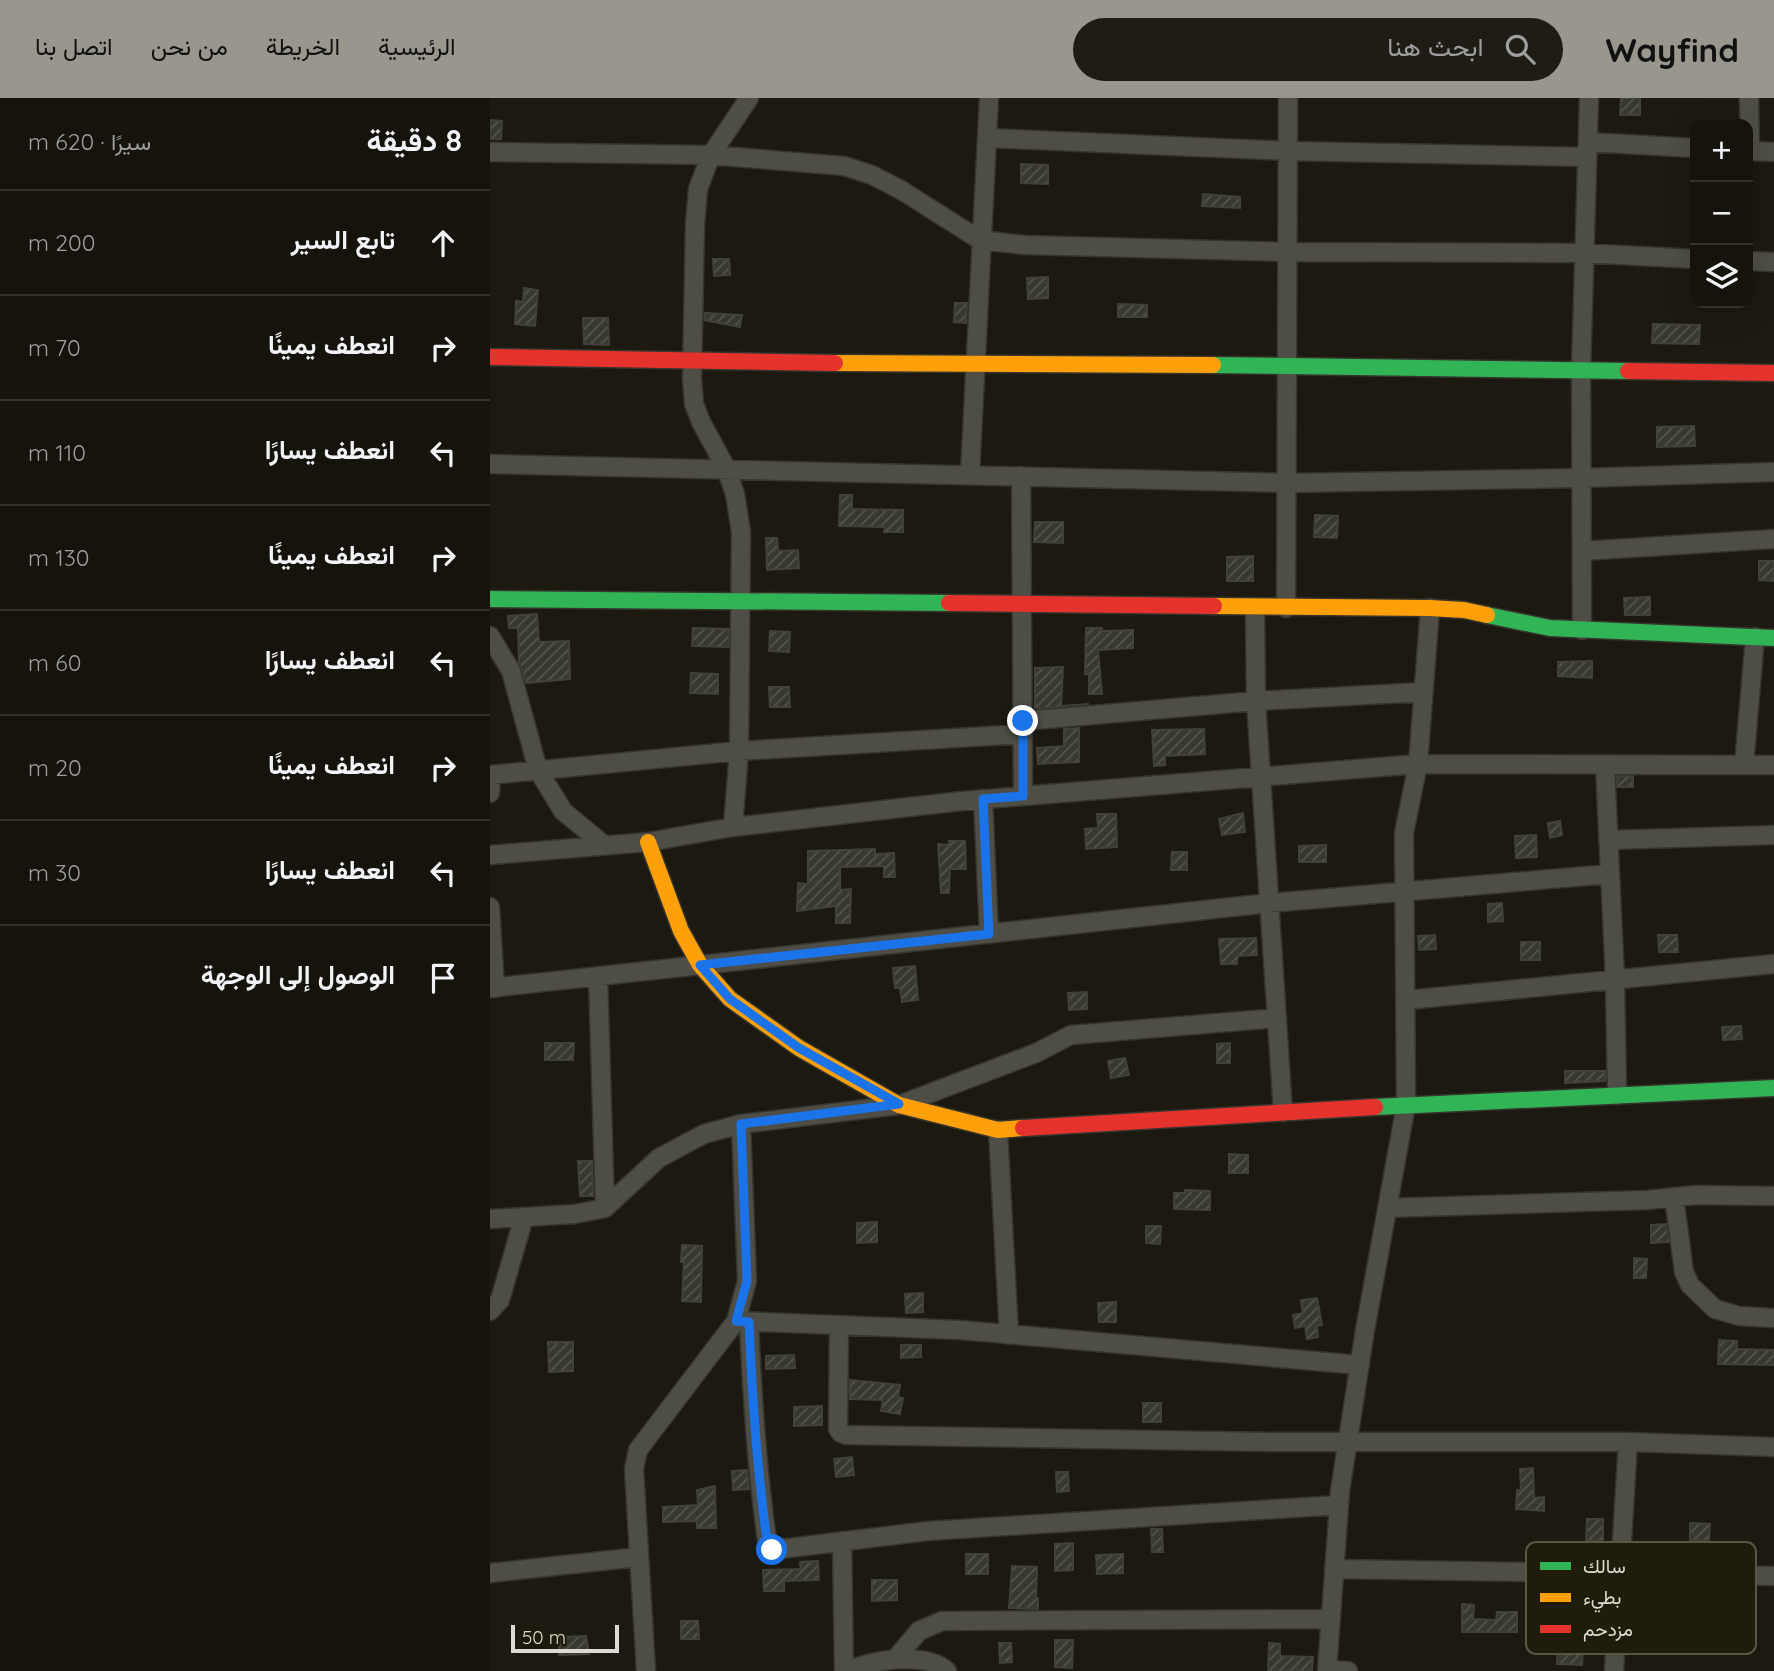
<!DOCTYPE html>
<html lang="ar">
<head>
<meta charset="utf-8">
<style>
  :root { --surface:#15130c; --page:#1e1c15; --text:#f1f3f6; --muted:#9d9e9d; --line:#34322d; --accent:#99978d }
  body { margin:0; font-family:Quicksand,Vazirmatn,sans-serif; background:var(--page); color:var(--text); direction:rtl }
  .controls { position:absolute; right:21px; top:21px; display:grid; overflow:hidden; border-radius:14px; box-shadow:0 7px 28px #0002 }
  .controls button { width:63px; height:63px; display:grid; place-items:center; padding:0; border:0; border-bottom:2px solid var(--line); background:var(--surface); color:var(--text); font:35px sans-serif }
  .scale { position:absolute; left:21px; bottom:18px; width:108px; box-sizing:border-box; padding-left:7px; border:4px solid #dddbd1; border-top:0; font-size:19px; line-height:24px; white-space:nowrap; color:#dddbd1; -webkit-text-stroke:5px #201c0c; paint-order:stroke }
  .stop { position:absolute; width:21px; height:21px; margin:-16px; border:5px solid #1a73e8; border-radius:50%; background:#fff }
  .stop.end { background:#1a73e8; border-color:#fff; box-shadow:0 2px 7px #0008 }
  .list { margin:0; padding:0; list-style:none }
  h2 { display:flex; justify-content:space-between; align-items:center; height:91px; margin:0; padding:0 28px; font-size:30px }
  h2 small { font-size:23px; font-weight:400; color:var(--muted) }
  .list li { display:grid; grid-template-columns:46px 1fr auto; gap:21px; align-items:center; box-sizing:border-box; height:105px; padding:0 28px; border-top:2px solid var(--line) }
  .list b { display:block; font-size:26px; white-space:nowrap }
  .list em { font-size:23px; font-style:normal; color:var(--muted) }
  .icon { flex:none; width:38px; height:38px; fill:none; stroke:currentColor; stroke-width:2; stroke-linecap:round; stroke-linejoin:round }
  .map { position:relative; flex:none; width:1284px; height:1573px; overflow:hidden; direction:ltr }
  header { display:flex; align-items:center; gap:42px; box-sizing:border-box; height:98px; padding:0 35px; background:var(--accent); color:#111 }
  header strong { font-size:33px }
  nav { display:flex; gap:38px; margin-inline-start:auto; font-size:24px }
  .search { width:490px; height:63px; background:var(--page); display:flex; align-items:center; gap:18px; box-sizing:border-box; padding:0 24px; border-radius:38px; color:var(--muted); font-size:26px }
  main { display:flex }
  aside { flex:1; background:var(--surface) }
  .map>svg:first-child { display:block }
</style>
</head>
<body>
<header>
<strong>Wayfind</strong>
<div class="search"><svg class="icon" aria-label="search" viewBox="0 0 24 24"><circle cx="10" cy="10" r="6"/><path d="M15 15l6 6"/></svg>ابحث هنا</div>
<nav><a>الرئيسية</a><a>الخريطة</a><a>من نحن</a><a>اتصل بنا</a></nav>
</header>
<main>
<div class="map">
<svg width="1284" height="1573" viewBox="0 0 1284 1573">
  <defs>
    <pattern id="building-hatch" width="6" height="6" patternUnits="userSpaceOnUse" patternTransform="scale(1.75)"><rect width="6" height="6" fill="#38392e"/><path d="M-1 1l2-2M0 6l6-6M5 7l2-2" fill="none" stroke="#54554b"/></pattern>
  </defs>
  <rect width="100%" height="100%" fill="#1c1910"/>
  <path fill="url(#building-hatch)" stroke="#41413a" stroke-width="2" d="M1131,0H1150V17H1130Z
    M0,22L12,23L11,41H0Z
    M531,66L558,67V86L531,85Z
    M713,96L750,99V110L712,108Z
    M223,161H239L240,177L224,178Z
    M558,179V200L538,201L537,180Z
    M34,190L48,192L45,228L25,226L26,203L33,204Z
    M465,205H477L476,225L464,224Z
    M628,206L657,207V219H628Z
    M215,215L252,217L250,229L214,222Z
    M93,220H118L119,247L94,246Z
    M1163,226L1210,227L1209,246L1162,245Z
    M1204,328L1205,348L1167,349V329Z
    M350,397H362V411L413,412V434H394L395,429L349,428Z
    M825,417L848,418L847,440L824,439Z
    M545,424H573V445L544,444Z
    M276,440H287L288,451L290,453L308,452L309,470L277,472Z
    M763,458V483H737V459Z
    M1269,463H1284V483L1269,482Z
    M1160,499V517H1135L1134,500Z
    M47,516L49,544L79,543L80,581L36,585L29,564L28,530H19L18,518Z
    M203,530L239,531V549L202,548Z
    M596,530H612V533L643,532V550L608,552L612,596H599V576H595Z
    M280,533L300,534L299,554L279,553Z
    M1102,563V580L1068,578V564Z
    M573,569L571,608L599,606L545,611V570Z
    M201,575L228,576V596L200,595Z
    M279,589H299L300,609H280Z
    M589,630V664L548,666L547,650L574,648V631Z
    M714,631L715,656L675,658V667L664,668L662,632Z
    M1127,678H1143V689H1127Z
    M753,715L755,734L732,737L729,721Z
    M607,716H626L627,749L596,751L595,731L608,730Z
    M1070,723L1072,737L1060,740L1058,725Z
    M1046,737L1047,759L1026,760L1025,738Z
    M459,743H475L476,771H460L459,795H451L448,746L459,747Z
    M836,747V764H809V748Z
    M385,751V756L404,755L405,779H394V768L350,769V792L361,791L360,825H346V808L307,813L308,785L318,786V753Z
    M682,754H697V772H681Z
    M1012,805L1013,823L998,824V806Z
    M945,837L946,851L929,852L928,838Z
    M1168,837H1187L1188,854H1169Z
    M766,840L767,857L748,858L747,866H731L729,841Z
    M1031,844H1050V862H1031Z
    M425,868L428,902L412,904L410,890H405L403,870Z
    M597,894V911L579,912L578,895Z
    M1251,928L1252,941L1233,942L1232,929Z
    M55,945H84L83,962H55Z
    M740,945V965H727V946Z
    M635,960L639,977L621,980L618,963Z
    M1075,973H1115V983L1075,985Z
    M739,1056L758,1057V1075H739Z
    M88,1063H102L103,1098H90Z
    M695,1092L720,1093V1112L684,1111V1095H695Z
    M387,1124V1144L367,1145V1125Z
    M1176,1126L1179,1144L1161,1145V1127Z
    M656,1128H671L670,1146L656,1145Z
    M192,1147L212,1148L211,1204L192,1203L194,1164H191Z
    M1144,1160L1157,1161L1156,1180H1144Z
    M433,1195V1214L416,1215L415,1196Z
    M827,1200L832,1227L827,1228L828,1239L817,1241L815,1228L805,1230L803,1217L813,1215L811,1202Z
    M626,1204V1224H609L608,1205Z
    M1229,1242L1247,1243V1251L1284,1252V1267L1228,1266Z
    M58,1244H83V1273L59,1274Z
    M411,1247H431V1259L411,1260Z
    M304,1257L305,1270L276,1271V1258Z
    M360,1282L410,1287L408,1299L413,1300L410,1316L391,1313L393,1302L360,1301Z
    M653,1305H671V1324H653Z
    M332,1308V1327L304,1328V1309Z
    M362,1359L364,1377L346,1379L344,1361Z
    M1043,1370L1044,1400L1054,1399V1413L1026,1411L1027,1392H1031L1030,1371Z
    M257,1372L259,1391L243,1392L242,1373Z
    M566,1374H578L579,1393L567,1394Z
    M225,1388L226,1430H207V1423L173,1424V1409L208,1407L207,1392Z
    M1097,1421H1113V1443H1096Z
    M1200,1425L1220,1426L1219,1443L1200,1442Z
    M661,1431H672L673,1454H662Z
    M583,1445V1472L565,1473V1446Z
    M476,1456H498V1476H476Z
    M633,1456V1475L607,1476L606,1457Z
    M328,1463L329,1482L294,1483V1493H274L273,1472L311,1471L310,1464Z
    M522,1468L547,1469L546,1500H548V1511L519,1510Z
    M382,1482H407V1502L382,1503Z
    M972,1506L984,1507L983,1521L1006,1522L1007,1514H1027V1534H972Z
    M191,1523H208L209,1541H191Z
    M1069,1533L1094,1534L1092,1567L1067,1566Z
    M96,1538L99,1556L69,1557V1539Z
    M565,1542H583L582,1570L565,1569Z
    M509,1545H521L522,1564L510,1565Z
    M779,1545L790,1546V1558L823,1559L822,1573H778Z"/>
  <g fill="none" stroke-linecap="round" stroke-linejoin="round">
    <defs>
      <path id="street" d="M1259,0L1260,53
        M498,40L798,53L1097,59
        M1098,44L1205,50
        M1258,53L1284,54
        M0,54L221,57L354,68L382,77L411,92L490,142L535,147L799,154L1093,155L1205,161
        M1258,163L1284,164
        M0,366L798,385L1091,380L1284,374
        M480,376L499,0
        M531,378L533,698
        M1092,453L1284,441
        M765,510L766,603L793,1014
        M796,510L798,0
        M1092,532L1091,272L1099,0
        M0,538L21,573L48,672L73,713L114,747
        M533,623L766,603L933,594
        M1115,667L1125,882L1127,997
        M1254,667L1265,539
        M0,677L249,653L533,636
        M0,695L1,677
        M493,701L499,836
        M243,729L472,703L928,666L1284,667
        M1118,742L1284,737
        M0,757L158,744L243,729L249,653L251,434L245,396L236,370L211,324L204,306L202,280L205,126L208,91L221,57L259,0
        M0,809L5,890
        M108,878L115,1110
        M0,890L779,805L1120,776
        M917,902L1284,866
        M508,1032L519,1237
        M1184,1099L1194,1174L1200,1187L1225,1211L1249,1218L1284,1220
        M897,1110L1157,1102L1206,1097L1284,1098
        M0,1121L85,1116L115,1110L169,1060L214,1036L251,1026L409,1007L546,955L581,937L787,920
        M0,1213L10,1202L34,1119
        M246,1223L470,1232L870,1267
        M259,1224C262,1299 267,1374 278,1449L282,1452L438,1433L849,1407
        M349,1227L348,1331L351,1335L356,1337L782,1344H1138L1284,1349
        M352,1443L354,1573
        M844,1471L1284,1478
        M0,1475L149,1459
        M406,1560L429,1533L452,1523L841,1521
        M837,1572L858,1573
        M156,1573L144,1371L148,1352L246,1223L257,1183L251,1026
        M359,1573C382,1561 437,1554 457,1573
        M837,1573L850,1393L875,1232L916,1007L914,735L928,666L940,510
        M1124,1573L1138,1344"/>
      <path id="fast" d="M723,267L1138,273
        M0,501L459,505
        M997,517L1060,530L1284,540
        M885,1009L1284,990"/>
      <path id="slow" d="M345,265L723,267
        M724,508L940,510L974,512L997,517
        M158,744L191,833L210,867L240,901L309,950L409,1007L508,1032L533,1030"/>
      <path id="jam" d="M0,259L345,265
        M1138,273L1284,275
        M459,505L724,508
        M533,1030L885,1009"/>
    </defs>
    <use href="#street" stroke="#35342d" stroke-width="21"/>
    <use href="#fast" stroke="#35342d" stroke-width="19"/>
    <use href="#slow" stroke="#35342d" stroke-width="19"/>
    <use href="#jam" stroke="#35342d" stroke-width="19"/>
    <use href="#street" stroke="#4e4d46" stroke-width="18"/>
    <use href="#fast" stroke="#30b455" stroke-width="16"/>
    <use href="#slow" stroke="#ff9f0a" stroke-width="16"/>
    <use href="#jam" stroke="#e5322d" stroke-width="16"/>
  </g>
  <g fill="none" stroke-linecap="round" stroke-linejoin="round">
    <path stroke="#1a73e8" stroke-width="9" d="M282,1452L278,1449C267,1374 262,1299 259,1224L246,1223L257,1183L251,1026L409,1006L309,950L240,901L210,867L499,836L493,701L533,698V623"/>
  </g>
  <rect x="1036" y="1444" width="230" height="112" rx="10" fill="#201c0c" stroke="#595547" stroke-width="2"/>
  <rect x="1050" y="1464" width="31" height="8" fill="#30b455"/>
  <rect x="1050" y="1495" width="31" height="9" fill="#ff9f0a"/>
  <rect x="1050" y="1527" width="31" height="8" fill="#e5322d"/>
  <g font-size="19" fill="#dddbd1">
    <text x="1093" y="1475">سالك</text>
    <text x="1093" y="1506">بطيء</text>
    <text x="1093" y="1538">مزدحم</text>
  </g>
</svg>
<div class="controls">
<button>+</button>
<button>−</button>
<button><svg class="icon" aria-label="layers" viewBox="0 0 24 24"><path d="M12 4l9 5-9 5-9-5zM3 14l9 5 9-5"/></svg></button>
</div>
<div class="scale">50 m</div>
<div class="stop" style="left:282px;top:1452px"></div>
<div class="stop end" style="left:533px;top:623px"></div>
</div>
<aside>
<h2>8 دقيقة<small>سيرًا · 620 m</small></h2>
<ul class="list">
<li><svg class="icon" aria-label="ahead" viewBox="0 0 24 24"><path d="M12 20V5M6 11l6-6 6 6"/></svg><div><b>تابع السير</b></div><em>200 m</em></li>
<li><svg class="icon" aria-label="right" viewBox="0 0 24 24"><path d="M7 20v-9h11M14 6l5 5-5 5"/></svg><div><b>انعطف يمينًا</b></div><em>70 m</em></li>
<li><svg class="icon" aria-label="left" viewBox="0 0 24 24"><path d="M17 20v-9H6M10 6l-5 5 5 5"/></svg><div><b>انعطف يسارًا</b></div><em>110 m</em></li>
<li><svg class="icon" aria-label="right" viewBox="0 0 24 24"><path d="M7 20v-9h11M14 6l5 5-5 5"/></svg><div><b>انعطف يمينًا</b></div><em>130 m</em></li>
<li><svg class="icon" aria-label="left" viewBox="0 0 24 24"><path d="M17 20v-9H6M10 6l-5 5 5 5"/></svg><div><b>انعطف يسارًا</b></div><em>60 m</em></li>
<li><svg class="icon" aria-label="right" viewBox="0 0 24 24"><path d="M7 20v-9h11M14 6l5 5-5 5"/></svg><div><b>انعطف يمينًا</b></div><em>20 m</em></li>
<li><svg class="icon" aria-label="left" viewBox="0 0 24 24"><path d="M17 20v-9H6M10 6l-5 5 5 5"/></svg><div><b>انعطف يسارًا</b></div><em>30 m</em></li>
<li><svg class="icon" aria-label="arrive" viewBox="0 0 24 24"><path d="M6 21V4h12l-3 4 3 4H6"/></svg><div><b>الوصول إلى الوجهة</b></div></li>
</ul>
</aside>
</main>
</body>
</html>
